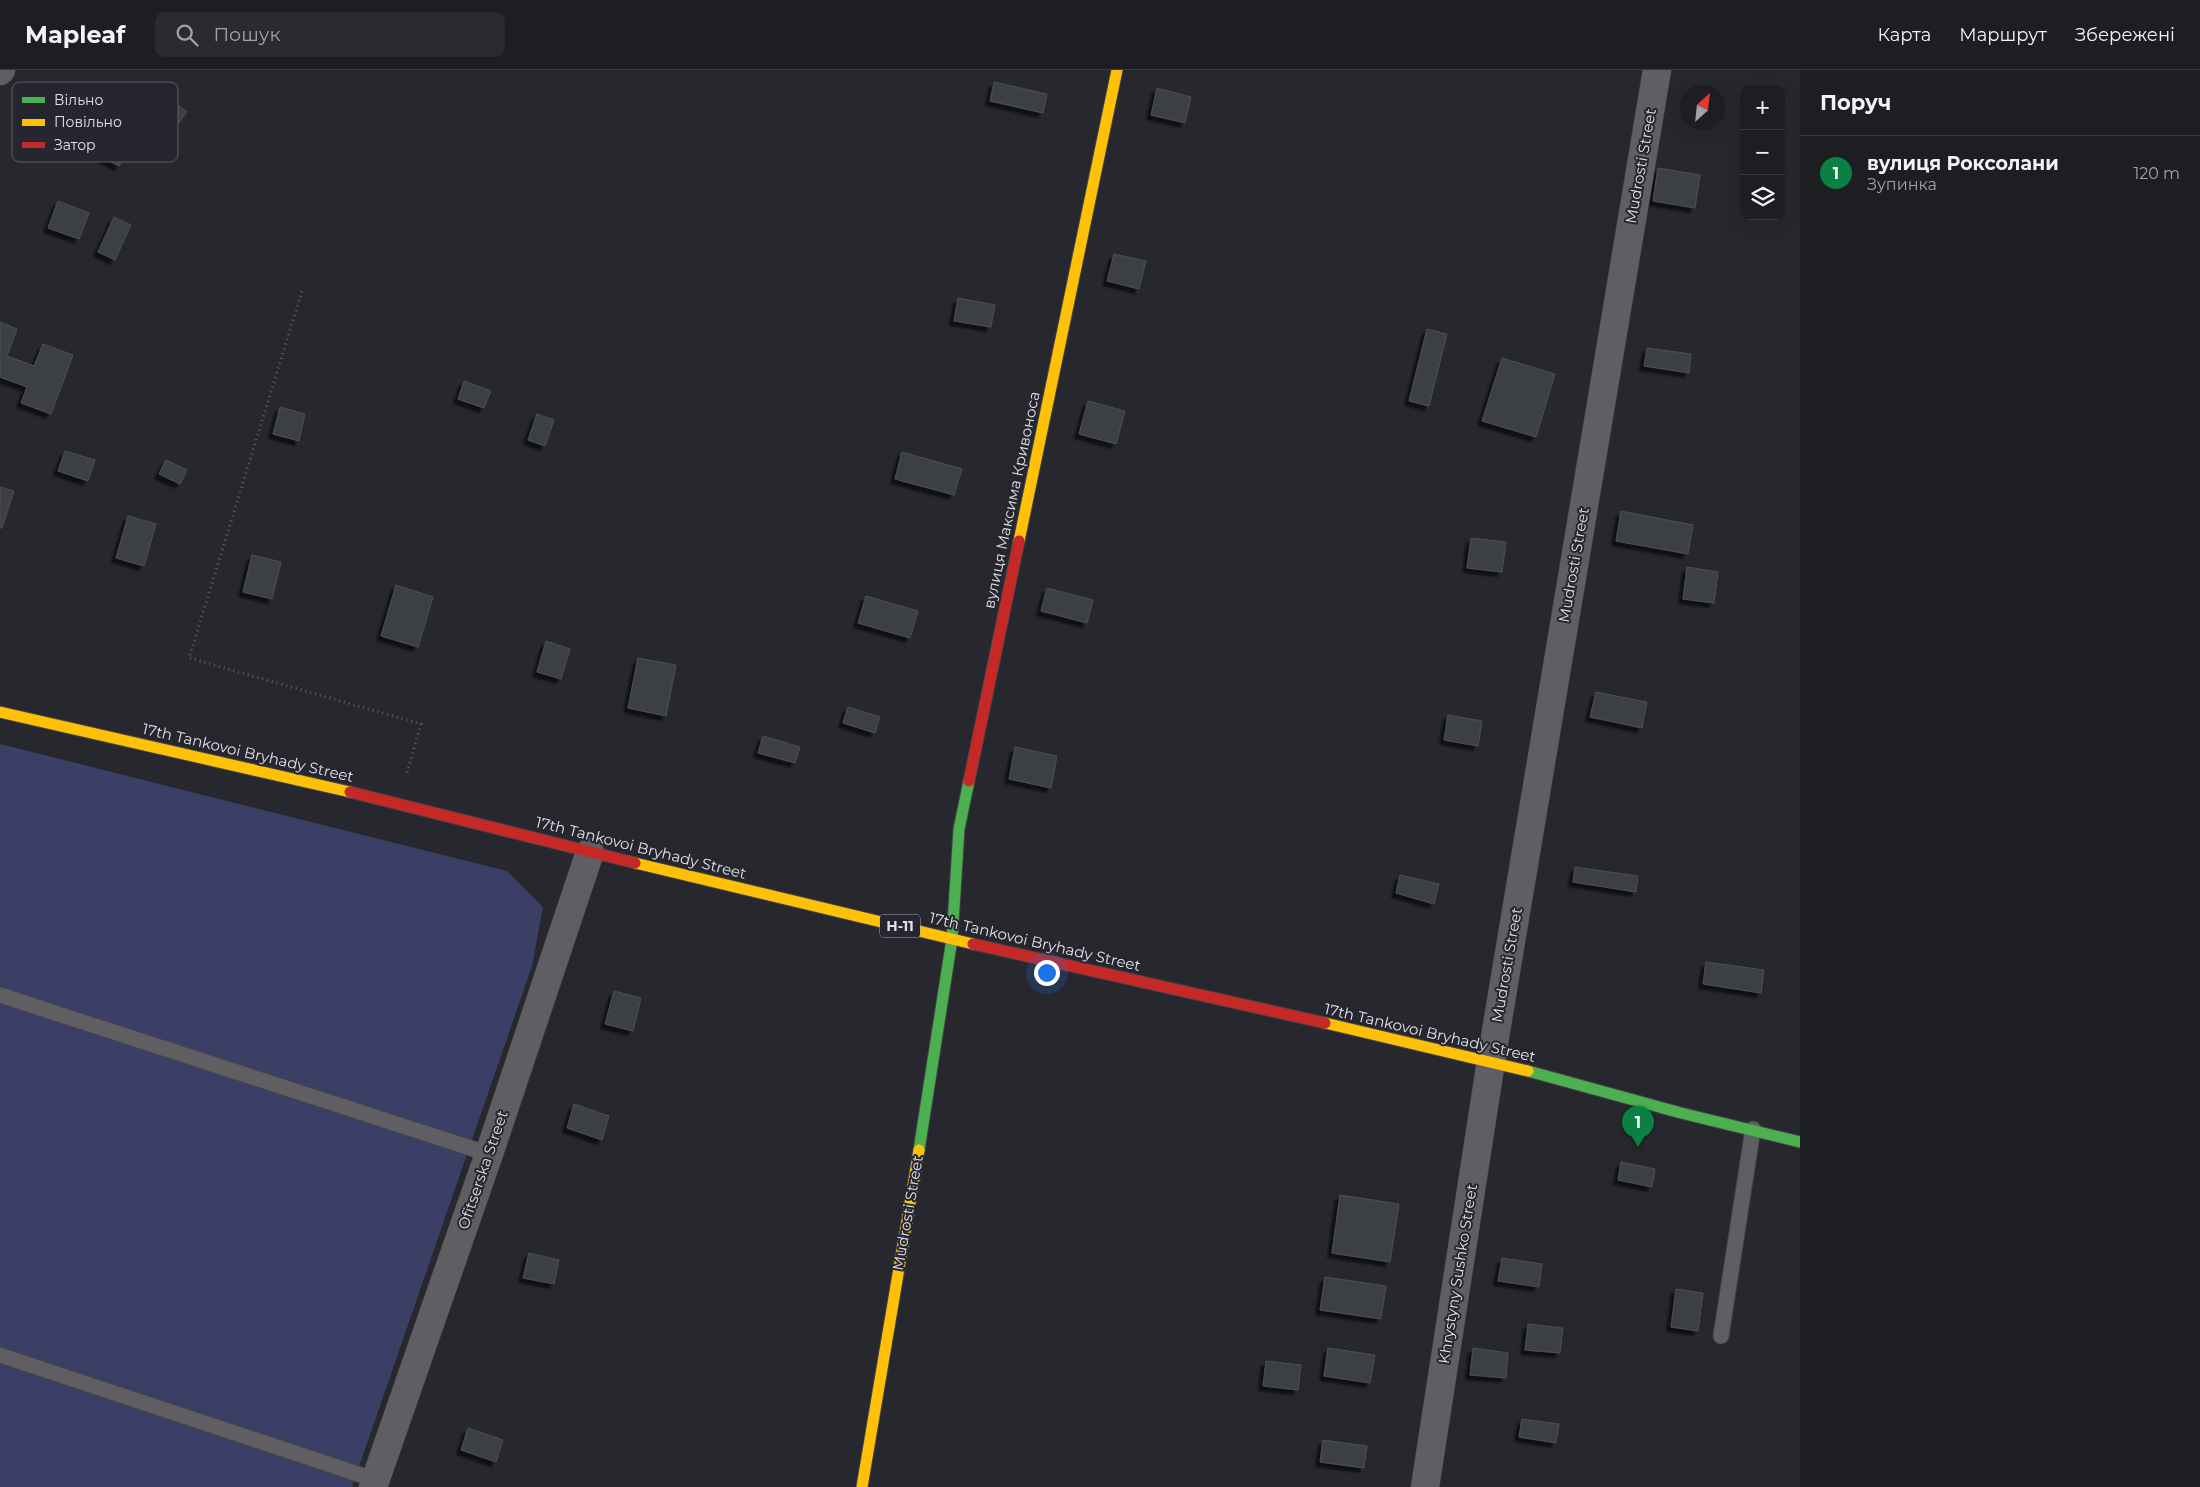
<!DOCTYPE html>
<html lang="uk">
<head>
<meta charset="utf-8">
<style>
  :root { --surface:#1d1e22; --page:#2a2b2f; --text:#f1f3f6; --muted:#a0a2a5; --line:#3b3c40; --accent:#0b8043 }
  body { margin:0; font-family:Montserrat,sans-serif; background:var(--page); color:var(--text) }
  .controls { position:absolute; right:15px; top:15px; display:grid; overflow:hidden; border-radius:10px; box-shadow:0 5px 20px #0002 }
  .controls button { width:45px; height:45px; display:grid; place-items:center; padding:0; border:0; border-bottom:1px solid var(--line); background:var(--surface); color:var(--text); font:25px sans-serif }
  .compass { position:absolute; left:1680px; top:15px; width:45px; height:45px; border-radius:50%; background:var(--surface); box-shadow:0 5px 20px #0002; rotate:27deg }
  .you { position:absolute; left:1046px; top:902px; width:18px; height:18px; margin:-12px; border:4px solid #fff; border-radius:50%; background:#1a73e8; box-shadow:0 0 0 8px #1a73e833 }
  .badge { display:grid; place-items:center; width:32px; height:32px; border-radius:50%; background:var(--accent); color:#fff; font-size:16px; font-weight:700 }
  .pin { position:absolute; translate:-50% -41px; filter:drop-shadow(0 1px 2px #0008) }
  .pin::after { content:''; position:absolute; top:26px; width:18px; height:15px; background:inherit; clip-path:polygon(0 0,100% 0,50% 100%) }
  .list { margin:0; padding:0; list-style:none }
  h2 { display:flex; justify-content:space-between; align-items:center; height:65px; margin:0; padding:0 20px; font-size:21px }
  h2 small { font-size:16px; font-weight:400; color:var(--muted) }
  .list li { display:grid; grid-template-columns:32px 1fr auto; gap:15px; align-items:center; box-sizing:border-box; height:75px; padding:0 20px; border-top:1px solid var(--line) }
  .list b { display:block; font-size:19px; white-space:nowrap }
  .list p { margin:0; font-size:16px; white-space:nowrap; color:var(--muted) }
  .list em { font-size:16px; font-style:normal; color:var(--muted) }
  .icon { flex:none; width:28px; height:28px; fill:none; stroke:currentColor; stroke-width:2; stroke-linecap:round; stroke-linejoin:round }
  .map { position:relative; flex:none; width:1800px; height:1417px; overflow:hidden }
  header { display:flex; align-items:center; gap:30px; box-sizing:border-box; height:70px; padding:0 25px; background:var(--surface); border-bottom:1px solid var(--line) }
  header strong { font-size:24px }
  nav { display:flex; gap:28px; margin-inline-start:auto; font-size:18px }
  .search { width:350px; height:45px; background:var(--page); display:flex; align-items:center; gap:12px; box-sizing:border-box; padding:0 18px; border-radius:10px; color:var(--muted); font-size:19px }
  main { display:flex }
  aside { flex:1; background:var(--surface) }
  .map>svg:first-child { display:block }
</style>
</head>
<body>
<header>
<strong>Mapleaf</strong>
<div class="search"><svg class="icon" aria-label="search" viewBox="0 0 24 24"><circle cx="10" cy="10" r="6"/><path d="M15 15l6 6"/></svg>Пошук</div>
<nav><a>Карта</a><a>Маршрут</a><a>Збережені</a></nav>
</header>
<main>
<div class="map">
<svg width="1800" height="1417" viewBox="0 0 1800 1417">
  <defs>
    <filter id="shadow"><feDropShadow dx="-4.5" dy="4.5" stdDeviation="1" flood-color="#0009"/></filter>
  </defs>
  <rect width="100%" height="100%" fill="#27282d"/>
  <path fill="#3b3f65" d="M0,674L507,801L543,837L532,896L352,1417H0Z"/>
  <path fill="#3e3f43" stroke="#4e4f53" filter="url(#shadow)" d="M994,12L1047,24L1043,43L990,31Z
    M1157,18L1191,27L1185,53L1151,45Z
    M158,21L187,42L171,63L143,41Z
    M89,53L130,74L119,96L78,75Z
    M1658,98L1700,105L1695,138L1653,131Z
    M58,131L89,143L79,169L48,158Z
    M114,147L131,155L115,190L98,182Z
    M1114,184L1146,191L1139,219L1107,211Z
    M958,228L995,235L991,257L954,251Z
    M0,252L17,259L7,286L34,296L43,274L73,285L51,344L21,333L27,317L0,307Z
    M1427,259L1447,264L1429,336L1409,331Z
    M1647,278L1691,284L1689,303L1644,296Z
    M1502,288L1555,304L1536,367L1482,351Z
    M464,311L491,321L484,338L458,329Z
    M1088,331L1125,341L1116,374L1079,364Z
    M280,337L305,344L299,371L273,364Z
    M537,344L554,350L545,376L528,370Z
    M65,381L95,390L88,411L58,401Z
    M902,382L962,399L954,425L895,409Z
    M166,390L187,400L180,414L159,404Z
    M0,417L14,421L2,458H0Z
    M1621,441L1693,455L1688,484L1616,471Z
    M128,446L156,454L144,496L116,488Z
    M1471,468L1506,472L1502,502L1467,498Z
    M252,485L281,492L272,529L243,522Z
    M1687,497L1718,502L1714,533L1683,529Z
    M396,515L433,527L418,577L381,566Z
    M1047,518L1093,530L1087,553L1041,541Z
    M866,526L918,541L910,568L858,553Z
    M546,571L570,579L561,609L537,602Z
    M638,588L676,595L666,646L628,638Z
    M1596,622L1647,632L1642,658L1590,647Z
    M848,637L880,647L875,663L843,653Z
    M1448,645L1482,651L1478,676L1444,670Z
    M763,666L800,677L795,693L758,683Z
    M1015,677L1057,686L1051,718L1009,709Z
    M1575,797L1638,806L1636,822L1573,812Z
    M1400,805L1439,814L1434,834L1396,823Z
    M1706,892L1764,900L1761,923L1703,914Z
    M614,921L641,928L633,961L605,954Z
    M574,1034L609,1046L602,1070L567,1058Z
    M1621,1092L1655,1099L1652,1117L1618,1110Z
    M1340,1125L1399,1134L1390,1192L1332,1183Z
    M529,1183L559,1190L554,1214L523,1208Z
    M1502,1188L1542,1194L1539,1217L1498,1211Z
    M1325,1207L1386,1216L1381,1249L1320,1240Z
    M1676,1219L1703,1223L1698,1261L1671,1257Z
    M1528,1254L1563,1258L1560,1283L1525,1280Z
    M1328,1278L1375,1285L1370,1313L1324,1306Z
    M1473,1278L1508,1283L1506,1308L1470,1305Z
    M1266,1291L1301,1295L1298,1320L1263,1316Z
    M1522,1349L1559,1354L1556,1373L1519,1367Z
    M468,1358L503,1370L496,1392L461,1380Z
    M1323,1370L1367,1376L1364,1398L1320,1392Z"/>
  <g fill="none" stroke-linecap="round" stroke-linejoin="round">
    <defs>
      <path id="lane" d="M0,925L489,1084
        M1721,1266L1753,1059
        M0,1285L376,1410"/>
      <path id="street" d="M0,1L1,0
        M373,1417L489,1084L590,782
        M1425,1417L1491,991L1657,0"/>
      <path id="fast" d="M1528,1001L1681,1043L1800,1072
        M919,1080L952,869L959,759L969,711"/>
      <path id="slow" d="M1019,471L1117,0
        M0,642L350,722
        M635,793L973,874
        M1325,953L1528,1001
        M862,1417L919,1080"/>
      <path id="jam" d="M969,711L1019,471
        M350,722L635,793
        M973,874L1325,953"/>
    </defs>
    <use href="#lane" stroke="#434347" stroke-width="17"/>
    <use href="#street" stroke="#434347" stroke-width="29"/>
    <use href="#fast" stroke="#434347" stroke-width="13"/>
    <use href="#slow" stroke="#434347" stroke-width="13"/>
    <use href="#jam" stroke="#434347" stroke-width="13"/>
    <path stroke="#5f6064" stroke-width="3" stroke-dasharray="1 4" stroke-linecap="butt" d="M302,221L189,588L421,654L407,703"/>
    <use href="#lane" stroke="#5f5f63" stroke-width="15"/>
    <use href="#street" stroke="#5f5f63" stroke-width="28"/>
    <use href="#fast" stroke="#4caf50" stroke-width="11"/>
    <use href="#slow" stroke="#ffc107" stroke-width="11"/>
    <use href="#jam" stroke="#c62828" stroke-width="11"/>
  </g>
  <g text-anchor="middle" stroke-width="4" stroke-linejoin="round" paint-order="stroke">
    <rect fill="#25262f" stroke="#a9aab0" stroke-width="1" x="880" y="844.5" width="40" height="23" rx="4"/>
    <g font-size="14" font-weight="bold" fill="#e1e2e8">
      <text x="900" y="861">Н-11</text>
    </g>
    <g font-size="15" fill="#e1e2e8" stroke="#25262f">
      <text transform="translate(1641 96) rotate(-80)" y="5">Mudrosti Street</text>
      <text transform="translate(1012 430) rotate(-78)" y="5">вулиця Максима Кривоноса</text>
      <text transform="translate(1574 495) rotate(-80)" y="5">Mudrosti Street</text>
      <text transform="translate(248 683) rotate(13)" y="5">17th Tankovoi Bryhady Street</text>
      <text transform="translate(641 778) rotate(14)" y="5">17th Tankovoi Bryhady Street</text>
      <text transform="translate(1035 872) rotate(13)" y="5">17th Tankovoi Bryhady Street</text>
      <text transform="translate(1507 895) rotate(-80)" y="5">Mudrosti Street</text>
      <text transform="translate(1430 963) rotate(13)" y="5">17th Tankovoi Bryhady Street</text>
      <text transform="translate(483 1100) rotate(-71)" y="5">Ofitserska Street</text>
      <text transform="translate(908 1143) rotate(-80)" y="5">Mudrosti Street</text>
      <text transform="translate(1458 1204) rotate(-81)" y="5">Khrystyny Sushko Street</text>
    </g>
  </g>
  <rect x="12" y="12" width="166" height="80" rx="8" fill="#25262f" stroke="#5d5e66" stroke-width="1"/>
  <rect x="22" y="27" width="23" height="6" fill="#4caf50"/>
  <rect x="22" y="49" width="23" height="7" fill="#ffc107"/>
  <rect x="22" y="72" width="23" height="6" fill="#c62828"/>
  <g font-size="14" fill="#e1e2e8">
    <text x="54" y="35">Вільно</text>
    <text x="54" y="57">Повільно</text>
    <text x="54" y="80">Затор</text>
  </g>
</svg>
<div class="controls">
<button>+</button>
<button>−</button>
<button><svg class="icon" aria-label="layers" viewBox="0 0 24 24"><path d="M12 4l9 5-9 5-9-5zM3 14l9 5 9-5"/></svg></button>
</div>
<svg class="compass" viewBox="-18 -18 36 36"><path d="M0-13l5 13h-10z" fill="#e53935"/><path d="M0 13l5-13h-10z" fill="#a0a2a5"/></svg>
<div class="you"></div>
<div class="pin badge" style="left:1638px;top:1077px">1</div>
</div>
<aside>
<h2>Поруч<small></small></h2>
<ul class="list">
<li><span class="badge">1</span><div><b>вулиця Роксолани</b><p>Зупинка</p></div><em>120 m</em></li>
</ul>
</aside>
</main>
</body>
</html>
